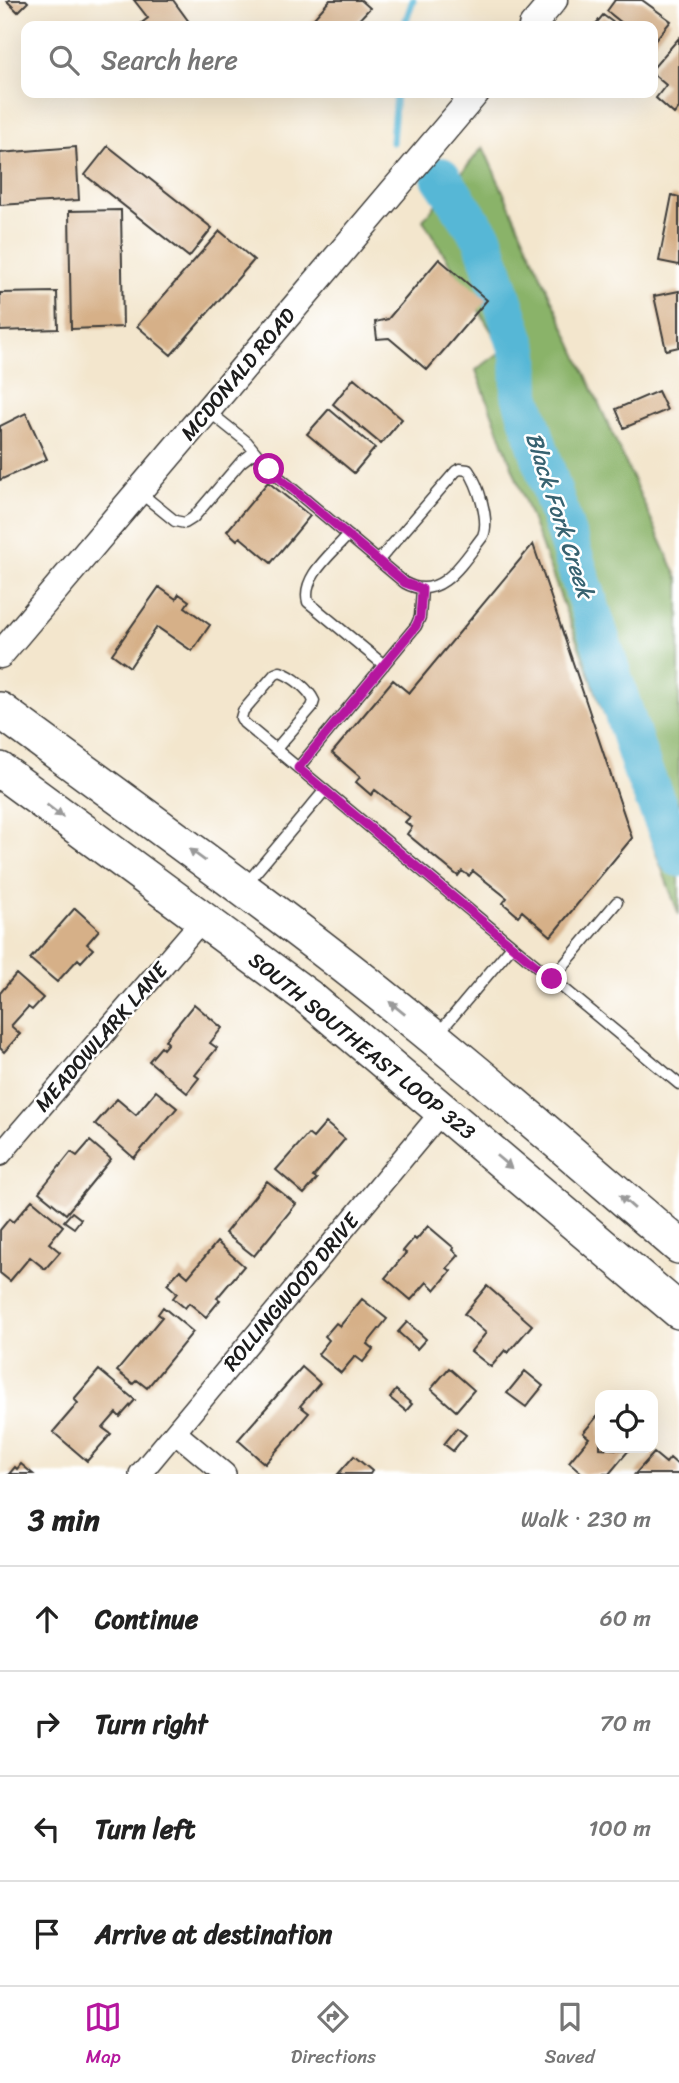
<!DOCTYPE html>
<html lang="en">
<head>
<meta charset="utf-8">
<style>
  :root { --surface:#fff; --page:#f2f2f2; --text:#222; --muted:#767676; --line:#e0e0e0; --accent:#b5179e }
  body { margin:0; font-family:Sriracha,sans-serif; background:var(--page); color:var(--text) }
  .controls { position:absolute; right:21px; bottom:21px; display:grid; overflow:hidden; border-radius:14px; box-shadow:0 7px 28px #0002 }
  .controls button { width:63px; height:63px; display:grid; place-items:center; padding:0; border:0; border-bottom:2px solid var(--line); background:var(--surface); color:var(--text); font:35px sans-serif }
  .stop { position:absolute; width:21px; height:21px; margin:-16px; border:5px solid #b5179e; border-radius:50%; background:#fff }
  .stop.end { background:#b5179e; border-color:#fff; box-shadow:0 2px 7px #0008 }
  .list { margin:0; padding:0; list-style:none }
  h2 { display:flex; justify-content:space-between; align-items:center; height:91px; margin:0; padding:0 28px; font-size:30px }
  h2 small { font-size:23px; font-weight:400; color:var(--muted) }
  .list li { display:grid; grid-template-columns:46px 1fr auto; gap:21px; align-items:center; box-sizing:border-box; height:105px; padding:0 28px; border-top:2px solid var(--line) }
  .list b { display:block; font-size:26px; white-space:nowrap }
  .list em { font-size:23px; font-style:normal; color:var(--muted) }
  .icon { flex:none; width:38px; height:38px; fill:none; stroke:currentColor; stroke-width:2; stroke-linecap:round; stroke-linejoin:round }
  .map { position:relative; flex:none; width:679px; height:1474px; overflow:hidden }
  .search { position:absolute; background:var(--surface); box-shadow:0 7px 28px #0002; left:21px; right:21px; top:21px; height:77px; display:flex; align-items:center; gap:18px; box-sizing:border-box; padding:0 24px; border-radius:14px; color:var(--muted); font-size:26px }
  .sheet { height:511px; background:var(--surface) }
  nav { display:flex; justify-content:space-around; align-items:center; box-sizing:border-box; height:98px; border-top:2px solid var(--line); background:var(--surface); font-size:19px; color:var(--muted) }
  nav a { display:grid; justify-items:center; gap:4px }
  nav .on { color:var(--accent) }
  .map>svg:first-child { display:block }
</style>
</head>
<body>
<div class="map">
<svg width="679" height="1474" viewBox="0 0 679 1474">
  <rect width="100%" height="100%" fill="#fff"/>
  <filter id="ink" filterUnits="userSpaceOnUse"><feTurbulence type="fractalNoise" baseFrequency=".0143" numOctaves="2"/><feDisplacementMap in="SourceGraphic" scale="14" xChannelSelector="R" yChannelSelector="G"/><feConvolveMatrix kernelMatrix="1 2 1 2 8 2 1 2 1" color-interpolation-filters="sRGB"/></filter>
  <filter id="wash" filterUnits="userSpaceOnUse"><feTurbulence type="fractalNoise" baseFrequency=".00686" numOctaves="4" result="noise"/><feDisplacementMap in="SourceGraphic" scale="28" xChannelSelector="R" yChannelSelector="G"/><feGaussianBlur stdDeviation="1.57" result="paint"/><feColorMatrix in="noise" values="0 0 0 0 0 0 0 0 0 0 0 0 0 0 0 0 0 1.4 0 .05"/><feComposite in="paint" operator="in"/></filter>
  <g filter="url(#wash)">
    <rect width="100%" height="100%" fill="#f3e6cd"/>
    <path fill="#8ab369" stroke="#536842" stroke-width="2" d="M483,147L679,581V915L476,370L503,350L423,220Z"/>
    <g fill="none" stroke-linecap="round" stroke-linejoin="round">
      <path stroke="#57b7d6" stroke-width="7" d="M404,26L413,0
        M392,142L396,93"/>
      <path stroke="#57b7d6" stroke-width="40" d="M441,177L483,239L520,354L521,395L642,769L679,857"/>
    </g>
    <g id="blocks">
      <path fill="#d6b088" d="M9,0H26L28,2L18,12L7,1Z
        M134,0H173L192,26H141L139,25L148,18Z
        M330,0H361L370,8L353,26H307Z
        M615,0H642L671,21L653,43V26H620L622,23L607,11Z
        M603,15L618,26H594Z
        M679,38V108L674,114L656,98L666,85L653,74V68Z
        M108,146L212,228L189,257L85,175Z
        M76,147L79,200L0,205V153Z
        M672,195L679,197V265L659,261Z
        M121,210L123,327L71,329L69,211Z
        M220,231L254,260L171,355L137,326Z
        M439,259L487,300L427,370L389,338L377,339L375,322L388,319Z
        M679,291V347L666,350L654,296Z
        M57,292L58,329L0,331V293Z
        M354,378L402,419L381,444L333,404Z
        M658,391L667,410L624,428L616,409Z
        M329,409L375,448L354,473L307,434Z
        M26,413L47,459L0,480V426Z
        M268,482L310,516L271,563L240,537L237,540L227,531Z
        M533,544L632,838L551,936L522,911L518,916L503,903L507,898L473,871L469,876L462,871L458,876L407,834L412,827L405,822L410,817L375,790L371,795L356,782L360,777L332,753L393,680L409,693Z
        M159,587L176,599L179,594L189,601L185,607L210,625L192,651L157,627L130,667L112,654Z
        M75,908L99,930L87,944L93,949L81,962L78,959L57,982L30,959Z
        M16,974L43,998L32,1010L28,1007L11,1026L20,1034L4,1052L0,1048V993Z
        M194,1004L222,1028L210,1043L217,1048L195,1075L199,1078L187,1093L149,1061L161,1047L163,1049L168,1043L165,1040Z
        M156,1091L177,1108L134,1158L95,1124L117,1099L136,1115Z
        M326,1123L345,1139L313,1177L317,1179L304,1194L276,1170L308,1134L313,1138Z
        M90,1141L111,1159L66,1214L39,1192L71,1152L77,1156Z
        M267,1181L296,1204L254,1256L225,1233Z
        M32,1200L63,1226L49,1243L60,1252L45,1269L30,1257L10,1281L0,1273V1230L9,1219L13,1222Z
        M72,1212L81,1219L74,1228L64,1221Z
        M428,1226L454,1248L453,1250L459,1255L447,1268L451,1271L435,1290L427,1282L411,1300L385,1278L406,1253L403,1251L414,1238L416,1240Z
        M217,1242L244,1266L217,1298L220,1300L206,1317L189,1303L185,1308L173,1298L177,1293L167,1284L180,1270L188,1277Z
        M487,1286L532,1325L508,1353L505,1350L491,1367L471,1351L486,1333L464,1314Z
        M362,1299L387,1319L367,1344L373,1349L363,1362L355,1356L341,1373L318,1354L329,1340L325,1336L336,1323L340,1326Z
        M163,1307L193,1332L147,1388L137,1380L133,1384L117,1371L162,1317L158,1314Z
        M407,1322L426,1339L417,1349L398,1332Z
        M302,1367L320,1383L300,1406L309,1413L265,1464L238,1440Z
        M449,1368L474,1390L456,1411L431,1389Z
        M99,1370L135,1400L120,1417L116,1413L103,1428L111,1434L87,1461L53,1432L78,1403L74,1399Z
        M525,1371L543,1386L526,1407L507,1393Z
        M396,1390L412,1404L406,1411L390,1398Z
        M600,1413V1448L629,1450L609,1474H583L569,1462L589,1438L583,1433Z
        M457,1428L466,1435L453,1451L444,1444Z
        M654,1453L666,1463L670,1458L679,1466V1474H635Z
        M354,1456L372,1471L370,1474H338Z
        M21,1464L33,1474H9L15,1467L17,1469Z"/>
    </g>
  </g>
  <g filter="url(#ink)">
    <use href="#blocks" fill-opacity="0" stroke="#3c3a37" stroke-width="2"/>
    <g fill="none" stroke-linecap="round" stroke-linejoin="round">
      <defs>
        <path id="service" d="M207,410L247,442L269,469L405,583C441,603 464,560 483,536C490,520 478,484 468,470L460,469L456,471L379,560
          M138,491L175,521L185,523L193,518L241,462L254,452
          M348,535C333,553 301,577 308,602L384,665
          M276,749L312,707L314,701C309,689 292,676 280,672L275,674L243,711L241,718L244,723L679,1084
          M298,768L416,626L420,617L422,589
          M246,884L325,790
          M552,979L617,902
          M437,1035L512,946"/>
        <path id="minor" d="M0,1155L202,920
          M175,1432L225,1474
          M140,1474L443,1110"/>
        <path id="tertiary" d="M532,26L554,0
          M0,655L476,93"/>
        <path id="trunk" d="M0,710C107,789 215,866 320,947C444,1042 561,1145 679,1246
          M0,770L308,997L679,1311"/>
      </defs>
      <use href="#service" stroke="#3c3a37" stroke-width="13"/>
      <use href="#minor" stroke="#3c3a37" stroke-width="24"/>
      <use href="#tertiary" stroke="#3c3a37" stroke-width="29"/>
      <use href="#trunk" stroke="#3c3a37" stroke-width="38"/>
      <use href="#service" stroke="#fff" stroke-width="10"/>
      <use href="#minor" stroke="#fff" stroke-width="21"/>
      <use href="#tertiary" stroke="#fff" stroke-width="26"/>
      <use href="#trunk" stroke="#fff" stroke-width="35"/>
    </g>
    <defs><path id="oneway-solid" d="M-6-.8H1V-3.2L6.5 0L1 3.2V.8H-6Z" transform="scale(1.75)"/></defs>
    <g fill="#999">
      <use href="#oneway-solid" transform="translate(55 811) rotate(37)"/>
      <use href="#oneway-solid" transform="translate(197 855) rotate(-144)"/>
      <use href="#oneway-solid" transform="translate(397 1008) rotate(-141)"/>
      <use href="#oneway-solid" transform="translate(504 1162) rotate(40)"/>
      <use href="#oneway-solid" transform="translate(627 1202) rotate(-139)"/>
    </g>
  </g>
  <g fill="none" stroke-linecap="round" stroke-linejoin="round" filter="url(#ink)">
    <path stroke="#b5179e" stroke-width="9" d="M269,469L405,583L422,589L420,617L416,626L298,768L552,979"/>
  </g>
  <g text-anchor="middle" stroke-width="5" stroke-linejoin="round" paint-order="stroke">
    <g font-size="21" fill="#1c1c1c" stroke="#fff">
      <text transform="translate(238 374) rotate(-50)" y="7">MCDONALD ROAD</text>
      <text transform="translate(101 1037) rotate(-49)" y="7">MEADOWLARK LANE</text>
      <text transform="translate(362 1046) rotate(39)" y="7">SOUTH SOUTHEAST LOOP 323</text>
      <text transform="translate(291 1292) rotate(-50)" y="7">ROLLINGWOOD DRIVE</text>
    </g>
    <g font-size="23" font-style="italic" fill="#376270" stroke="#fff">
      <text transform="translate(560 515) rotate(72)" y="8">Black Fork Creek</text>
    </g>
  </g>
</svg>
<div class="controls">
<button><svg class="icon" aria-label="locate" viewBox="0 0 24 24"><circle cx="12" cy="12" r="6"/><path d="M12 2v4M12 18v4M2 12h4M18 12h4"/></svg></button>
</div>
<div class="stop" style="left:269px;top:469px"></div>
<div class="stop end" style="left:552px;top:979px"></div>
<div class="search"><svg class="icon" aria-label="search" viewBox="0 0 24 24"><circle cx="10" cy="10" r="6"/><path d="M15 15l6 6"/></svg>Search here</div>
</div>
<section class="sheet">
<h2>3 min<small>Walk · 230 m</small></h2>
<ul class="list">
<li><svg class="icon" aria-label="ahead" viewBox="0 0 24 24"><path d="M12 20V5M6 11l6-6 6 6"/></svg><div><b>Continue</b></div><em>60 m</em></li>
<li><svg class="icon" aria-label="right" viewBox="0 0 24 24"><path d="M7 20v-9h11M14 6l5 5-5 5"/></svg><div><b>Turn right</b></div><em>70 m</em></li>
<li><svg class="icon" aria-label="left" viewBox="0 0 24 24"><path d="M17 20v-9H6M10 6l-5 5 5 5"/></svg><div><b>Turn left</b></div><em>100 m</em></li>
<li><svg class="icon" aria-label="arrive" viewBox="0 0 24 24"><path d="M6 21V4h12l-3 4 3 4H6"/></svg><div><b>Arrive at destination</b></div></li>
</ul>
</section>
<nav>
<a class="on"><svg class="icon" aria-label="map" viewBox="0 0 24 24"><path d="M3 6l6-2 6 2 6-2v14l-6 2-6-2-6 2zM9 4v14M15 6v14"/></svg>Map</a>
<a><svg class="icon" aria-label="directions" viewBox="0 0 24 24"><path d="M12 3l9 9-9 9-9-9zM9 14v-3h6M13 9l2 2-2 2"/></svg>Directions</a>
<a><svg class="icon" aria-label="saved" viewBox="0 0 24 24"><path d="M7 4h10v16l-5-4-5 4z"/></svg>Saved</a>
</nav>
</body>
</html>
